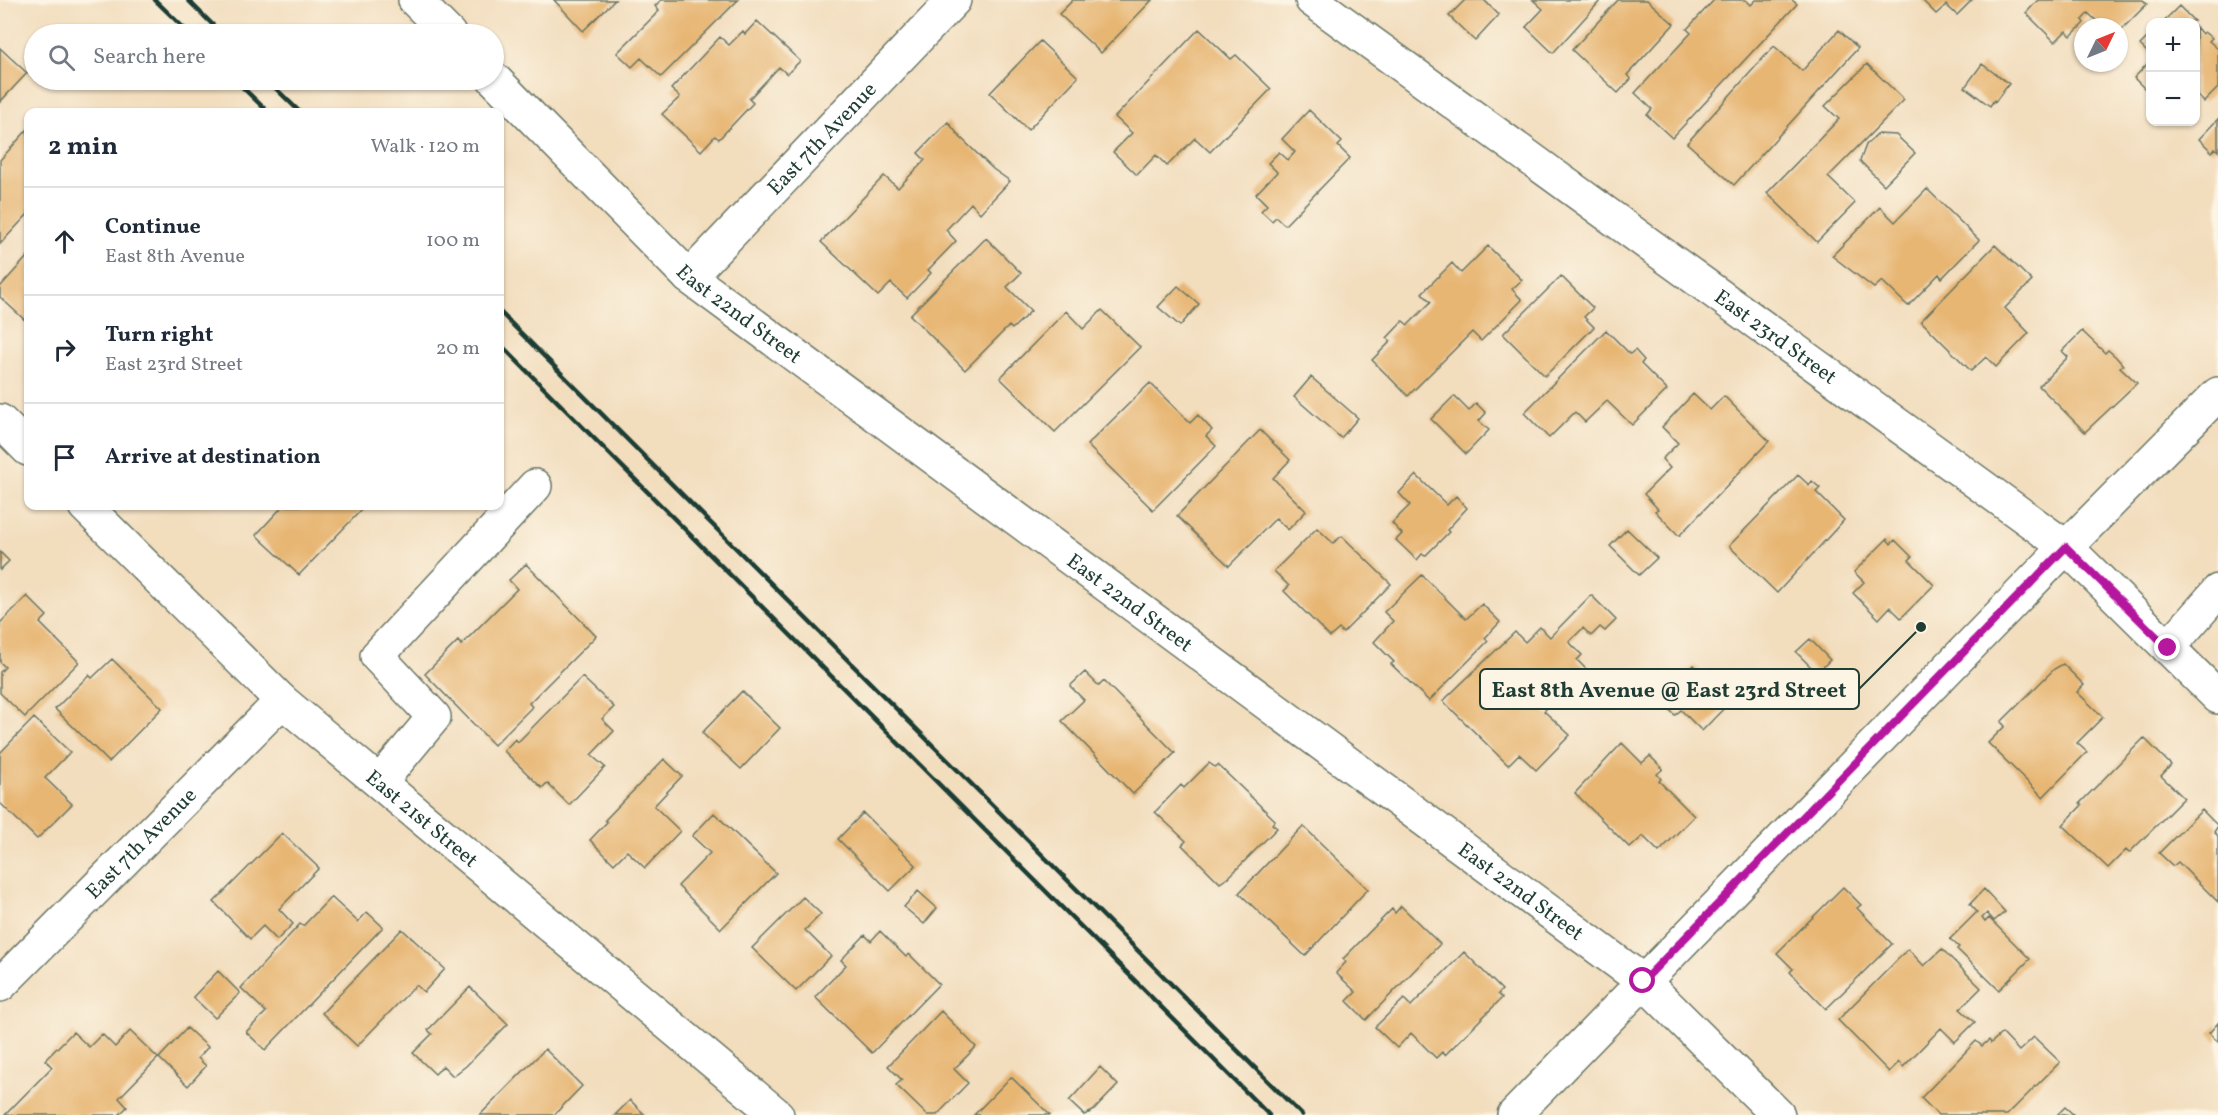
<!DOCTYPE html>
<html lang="en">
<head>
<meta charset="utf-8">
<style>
  :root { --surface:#fff; --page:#f2f2f3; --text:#1f2937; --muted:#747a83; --line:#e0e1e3 }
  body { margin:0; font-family:Vollkorn,serif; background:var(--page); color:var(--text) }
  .controls { position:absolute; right:18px; top:18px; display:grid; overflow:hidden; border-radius:12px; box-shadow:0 2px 4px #0004 }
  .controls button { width:54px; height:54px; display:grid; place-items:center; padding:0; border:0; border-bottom:2px solid var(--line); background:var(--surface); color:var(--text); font:30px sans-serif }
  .compass { position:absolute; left:2074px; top:18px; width:54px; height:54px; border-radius:50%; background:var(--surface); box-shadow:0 2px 4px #0004; rotate:47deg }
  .stop { position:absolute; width:18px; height:18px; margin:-14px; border:4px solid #b5179e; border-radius:50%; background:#fff }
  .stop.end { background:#b5179e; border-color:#fff; box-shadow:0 2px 6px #0008 }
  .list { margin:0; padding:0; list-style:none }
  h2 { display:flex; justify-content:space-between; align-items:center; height:78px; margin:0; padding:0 24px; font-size:26px }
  h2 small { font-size:20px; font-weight:400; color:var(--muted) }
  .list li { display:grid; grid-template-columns:39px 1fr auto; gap:18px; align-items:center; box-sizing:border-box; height:108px; padding:0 24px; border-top:2px solid var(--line) }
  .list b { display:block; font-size:22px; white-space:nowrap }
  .list p { margin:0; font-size:20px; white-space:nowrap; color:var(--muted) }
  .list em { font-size:20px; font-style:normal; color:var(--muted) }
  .icon { flex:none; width:33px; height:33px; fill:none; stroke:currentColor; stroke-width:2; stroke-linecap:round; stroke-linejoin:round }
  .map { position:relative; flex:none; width:2218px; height:1115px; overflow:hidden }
  .search { position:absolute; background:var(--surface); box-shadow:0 2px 4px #0004; left:24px; top:24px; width:480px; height:66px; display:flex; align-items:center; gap:15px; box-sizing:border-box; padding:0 21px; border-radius:33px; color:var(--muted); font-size:22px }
  .panel { position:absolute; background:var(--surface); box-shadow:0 2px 4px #0004; left:24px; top:108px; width:480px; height:402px; border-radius:12px }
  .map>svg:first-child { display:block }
</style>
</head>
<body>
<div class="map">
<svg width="2218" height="1115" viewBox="0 0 2218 1115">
  <rect width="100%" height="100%" fill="#fcf5e5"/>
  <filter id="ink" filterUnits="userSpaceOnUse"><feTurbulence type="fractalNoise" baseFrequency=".0167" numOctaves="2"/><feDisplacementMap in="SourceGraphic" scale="12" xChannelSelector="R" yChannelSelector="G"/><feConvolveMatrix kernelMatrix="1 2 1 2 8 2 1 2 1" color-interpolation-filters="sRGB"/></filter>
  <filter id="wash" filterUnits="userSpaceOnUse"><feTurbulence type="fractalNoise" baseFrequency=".008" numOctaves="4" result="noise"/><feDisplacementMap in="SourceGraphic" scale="24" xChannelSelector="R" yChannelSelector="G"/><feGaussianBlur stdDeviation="1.35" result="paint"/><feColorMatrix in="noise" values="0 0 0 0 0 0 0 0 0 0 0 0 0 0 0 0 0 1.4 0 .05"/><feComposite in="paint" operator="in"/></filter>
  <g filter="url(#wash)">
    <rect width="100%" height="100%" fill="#f2ddbd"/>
    <g id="blocks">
      <path fill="#e7b673" d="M554,0H615L583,31Z
        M661,0H738L661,77L641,58L632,67L617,53L659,11L655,6Z
        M1073,0H1152L1101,53L1059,14Z
        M1465,0H1484L1499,15L1475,41L1449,16Z
        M1533,0H1601L1553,53L1526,27L1543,9Z
        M1618,0H1647L1674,24L1627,75L1631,79L1618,93L1572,50Z
        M1714,0H1746L1751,5L1756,0H1792L1797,4L1672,138L1647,115L1652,109L1635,93L1691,33L1687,29Z
        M1922,0H1972L1957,15L1946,5L1936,14Z
        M2038,0H2143L2147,4L2119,32V27H2103L2088,13L2082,20L2084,23L2071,36L2066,31L2055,42L2026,13Z
        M2179,6L2194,21L2163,22Z
        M757,21L800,61L787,74L779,67L749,99L753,103L719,139L715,136L701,151L662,114L680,97L671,89L720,37L729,45L743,31L745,34Z
        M2196,27L2202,34L2204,32L2212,38L2209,41L2218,49V88L2204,102L2196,94Z
        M1199,29L1231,59L1236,55L1271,89L1210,152L1195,138L1167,166L1156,155L1137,175L1113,152L1132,133L1115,117Z
        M1839,30L1858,48L1734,185L1687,143L1774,46L1802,71Z
        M2150,35V55L2140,45Z
        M1040,41L1078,77L1028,130L990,93Z
        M0,48L27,73L0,102Z
        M2150,61V94L2134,78Z
        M1867,64L1904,100L1828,177L1855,203L1817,242L1767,193L1839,119L1825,106Z
        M1982,64L2009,84L1995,102L1994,100L1990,106L1965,87Z
        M1309,110L1342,142L1338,146L1350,158L1285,225L1276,217L1272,221L1261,211L1267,205L1256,194L1277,172L1268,163L1279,152L1288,160L1295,152L1282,139Z
        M2218,119V151L2215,148L2212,152L2199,139Z
        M948,122L960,137L993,169L1010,181L980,213L971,203L946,230L956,241L928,270L931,273L907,298L891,283L878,296L821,242L884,176L898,188L925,160L918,153Z
        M28,129V214L0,244V160Z
        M1877,134L1896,135L1915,153L1884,185L1860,161L1866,145Z
        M1927,189L1979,240L1942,278L1939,274L1908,306L1882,281L1874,288L1832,256L1880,207L1895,222Z
        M986,238L1021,273L1007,287L1031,311L1012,329L1009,326L965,370L910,315Z
        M1995,245L2032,281L2005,308L2029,333L1996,367L1986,357L1971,371L1921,321Z
        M1488,246L1522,280L1512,289L1522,300L1481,341L1472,332L1408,396L1372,360L1391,341L1387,338L1403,321L1408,325L1431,302L1422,293L1452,263L1461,273Z
        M28,256V323L0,297V287Z
        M1561,276L1593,308L1584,317L1594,327L1545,376L1503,334Z
        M1178,286L1199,304L1180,326L1158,307Z
        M1102,310L1140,347L1055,432L1000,378L1066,311L1083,329Z
        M1606,330L1630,354L1635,350L1644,360L1641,364L1667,390L1632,425L1607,401L1585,422L1575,412L1549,438L1524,413Z
        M2082,331L2105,353L2108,350L2116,357L2123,365L2120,367L2137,383L2085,432L2039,386L2068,357L2062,351Z
        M1311,377L1358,418L1341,438L1294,397Z
        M1150,383L1190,423L1198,415L1212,430L1206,436L1216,446L1153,510L1087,445Z
        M1693,394L1710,410L1724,396L1769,441L1679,536L1655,511L1658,509L1644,494L1670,468L1662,459L1678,443L1662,427Z
        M1454,396L1469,411L1476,403L1486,413L1479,421L1489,430L1466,454L1431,419Z
        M1260,430L1290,460L1273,478L1306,511L1288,530L1276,518L1229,566L1177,516Z
        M1416,475L1447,505L1456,496L1467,508L1447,530L1449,532L1425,556L1422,554L1417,560L1396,540L1402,534L1392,523L1410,505L1399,493Z
        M1798,475L1809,485L1812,481L1820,488L1816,492L1844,520L1777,593L1729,546Z
        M283,506H365L299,575L256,535Z
        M1317,528L1333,543L1342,536L1391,584L1343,633L1339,629L1330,637L1284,591L1289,586L1274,571Z
        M1627,529L1657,558L1639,575L1610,546Z
        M1887,539L1891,544L1895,540L1912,557L1909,560L1934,585L1901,618L1890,607L1879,619L1853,593L1864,582L1854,572Z
        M0,552L9,561L0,570Z
        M526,564L596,636L529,703L532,707L494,745L425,674L458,641L461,645L517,589L509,580Z
        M1422,575L1466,619L1482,604L1500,622L1485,638L1488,641L1429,701L1391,664L1394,662L1374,642L1393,621L1384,612Z
        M1591,595L1616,620L1605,631L1600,627L1591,636L1583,628L1569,642L1582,655L1577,660L1586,669L1544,711L1570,735L1536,770L1519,754L1508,765L1443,701L1515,632L1525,642L1540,627L1550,637Z
        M27,596L47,616L40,623L79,662L25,717L0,693V672L5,667L0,662V623Z
        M1810,639L1830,660L1817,673L1796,652Z
        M112,659L162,708L109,762L55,709L89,675L92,678Z
        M2063,664L2084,685L2077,692L2103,717L2077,743L2087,752L2043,797L1988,743L2005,726L2001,722L2054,669Z
        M1694,665L1731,701L1702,731L1681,710L1675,715L1659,700Z
        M1085,672L1099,686L1104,681L1175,753L1133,794L1062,721L1084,700L1070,686Z
        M582,677L614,707L602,719L614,731L591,755L605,767L569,805L547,783L542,788L504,751L515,739L518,742Z
        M742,691L780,728L741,769L702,733Z
        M34,718L70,752L45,778L72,804L37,839L0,803V753Z
        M2144,738L2171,765L2161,776L2184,798L2129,853L2126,850L2108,868L2063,825L2082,805L2080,803Z
        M1622,743L1642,763L1650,756L1663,769L1657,774L1661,779L1659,781L1694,816L1659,852L1643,836L1630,848L1575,793Z
        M664,759L682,776L654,806L680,831L645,868L627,851L614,864L590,840L607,822L605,820Z
        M1209,763L1215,767L1218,765L1275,820L1272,824L1277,828L1229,877L1220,883L1182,845L1186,841L1155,812L1181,785L1184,788Z
        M2202,810L2218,826L2214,832L2218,836V902L2178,862L2173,866L2159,853Z
        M714,813L776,873L721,929L678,886L710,853L692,836Z
        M863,813L916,865L890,891L838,839Z
        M1303,826L1368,889L1305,956L1239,893Z
        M282,833L319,868L279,909L293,924L277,940L263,926L250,939L214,902Z
        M1843,887L1861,905L1857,908L1892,944L1826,1009L1790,972L1793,969L1777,953Z
        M1984,889L2005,912L1994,921L1987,913L1982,918L1985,922L1989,918L2030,959L1999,990L1957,949L1959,947L1950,939L1977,912L1970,904Z
        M918,891L937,908L924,924L904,907Z
        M331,897L358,922L367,912L383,927L265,1050L246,1032L266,1012L241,988L300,924L303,926Z
        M803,897L821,914L805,930L831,956L796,991L752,948Z
        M1401,906L1440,944L1366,1020L1347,1001L1356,992L1336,973L1346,962L1343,959L1392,909L1395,913Z
        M402,929L445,969L424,992L416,985L357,1046L322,1013Z
        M880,931L906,957L909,954L939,984L872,1053L815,997L846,965L841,960L865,935L871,941Z
        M1908,949L1924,966L1942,949L1981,988L1960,1009L1975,1022L1955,1042L1941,1028L1903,1067L1899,1062L1889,1072L1838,1020Z
        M1464,952L1502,990L1498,994L1502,998L1445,1055L1442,1052L1436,1058L1411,1033L1397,1048L1375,1027L1404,999L1411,1006Z
        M218,971L240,993L215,1018L193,997Z
        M470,987L508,1024L466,1066L453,1076L443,1066L435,1074L413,1053L432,1034L428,1030Z
        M941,1011L976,1047L954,1069L968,1083L937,1115H927L896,1085L902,1080L888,1066Z
        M2218,1023V1042L2209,1033Z
        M187,1028L208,1047L198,1058L206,1066L188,1086L159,1058Z
        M130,1031L158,1058L119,1098L127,1107L119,1115H5L52,1067L45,1060L73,1032L89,1047L102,1034L115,1047Z
        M2002,1033L2019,1051L2034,1037L2060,1062L2007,1115H1938L1921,1098L1976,1041L1982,1046L1989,1040L1991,1043Z
        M545,1049L582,1086L554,1115H480Z
        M1100,1067L1118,1085L1093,1111L1084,1115L1069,1101Z
        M1011,1077L1050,1115H974Z
        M630,1100L645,1115H615Z
        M2065,1107L2074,1115H2057Z"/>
    </g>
  </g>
  <g filter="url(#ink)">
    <use href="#blocks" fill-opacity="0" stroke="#697564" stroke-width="1.5"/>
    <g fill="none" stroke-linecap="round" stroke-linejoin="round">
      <defs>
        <g id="minor">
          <path d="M415,0L449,34"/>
          <path id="s1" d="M1312,0L2066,547L2218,697"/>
          <path id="s2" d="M494,79L689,277L1643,981L1778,1115"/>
          <path id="s3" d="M689,277L954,0"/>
          <path d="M2168,648L2218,591"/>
          <path d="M380,782L434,717L377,656L535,486"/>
          <path id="s4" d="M0,985L282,701"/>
        </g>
        <g id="major">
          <path d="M0,421L28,449"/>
          <path id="s5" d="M85,506L282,701L777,1115"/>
          <path d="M1514,1115L2066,547L2218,394"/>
        </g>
      </defs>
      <use href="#minor" stroke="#697564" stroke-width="36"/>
      <use href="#major" stroke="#697564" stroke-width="36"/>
      <use href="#minor" stroke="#fff" stroke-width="33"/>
      <use href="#major" stroke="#fff" stroke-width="33"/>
      <path stroke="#1f3d34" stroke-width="4.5" d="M155,0L190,34
        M188,0L222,34
        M235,80L268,112
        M267,80L300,112
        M500,312L1302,1115
        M500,344L1269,1115"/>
    </g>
  </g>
  <g fill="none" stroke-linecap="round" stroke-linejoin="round" filter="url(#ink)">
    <path stroke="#b5179e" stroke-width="8" d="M1643,981L2066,547L2168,648"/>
  </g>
  <g text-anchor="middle" stroke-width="4.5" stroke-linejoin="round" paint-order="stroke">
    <g font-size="21" fill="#1f3d34" stroke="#fcf5e5">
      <text dy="7" stroke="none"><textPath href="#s3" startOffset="192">East 7th Avenue</textPath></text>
      <text dy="7" stroke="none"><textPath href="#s2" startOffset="340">East 22nd Street</textPath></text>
      <text dy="7" stroke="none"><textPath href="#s1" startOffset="573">East 23rd Street</textPath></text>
      <text dy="7" stroke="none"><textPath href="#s2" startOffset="826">East 22nd Street</textPath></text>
      <text dy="7" stroke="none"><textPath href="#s5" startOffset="460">East 21st Street</textPath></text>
      <text dy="7" stroke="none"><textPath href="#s4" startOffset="200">East 7th Avenue</textPath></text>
      <text dy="7" stroke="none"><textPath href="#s2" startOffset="1312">East 22nd Street</textPath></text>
    </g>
  </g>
  <path fill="none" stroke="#1f3d34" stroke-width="2" d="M1921 627L1859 689"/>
  <circle fill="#1f3d34" stroke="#fcf5e5" stroke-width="2" cx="1921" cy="627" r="6"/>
  <rect fill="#fcf5e5" stroke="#1f3d34" stroke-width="2" x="1480" y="669" width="379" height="40" rx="6"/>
  <g font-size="22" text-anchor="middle" font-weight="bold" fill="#1f3d34">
    <text x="1669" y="697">East 8th Avenue @ East 23rd Street</text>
  </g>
</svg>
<div class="controls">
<button>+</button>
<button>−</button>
</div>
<svg class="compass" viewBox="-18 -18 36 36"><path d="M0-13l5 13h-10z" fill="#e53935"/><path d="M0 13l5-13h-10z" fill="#747a83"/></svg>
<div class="stop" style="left:1643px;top:981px"></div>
<div class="stop end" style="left:2168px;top:648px"></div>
<div class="search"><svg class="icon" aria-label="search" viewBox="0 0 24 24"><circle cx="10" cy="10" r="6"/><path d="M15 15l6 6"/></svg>Search here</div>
<section class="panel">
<h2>2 min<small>Walk · 120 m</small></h2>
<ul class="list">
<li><svg class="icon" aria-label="ahead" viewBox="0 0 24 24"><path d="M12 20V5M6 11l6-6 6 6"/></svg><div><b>Continue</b><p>East 8th Avenue</p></div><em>100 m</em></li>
<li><svg class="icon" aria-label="right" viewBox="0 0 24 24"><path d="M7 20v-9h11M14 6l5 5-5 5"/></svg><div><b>Turn right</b><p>East 23rd Street</p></div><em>20 m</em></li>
<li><svg class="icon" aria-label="arrive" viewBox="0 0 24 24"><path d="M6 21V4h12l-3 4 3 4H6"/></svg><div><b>Arrive at destination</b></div></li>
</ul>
</section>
</div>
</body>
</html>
